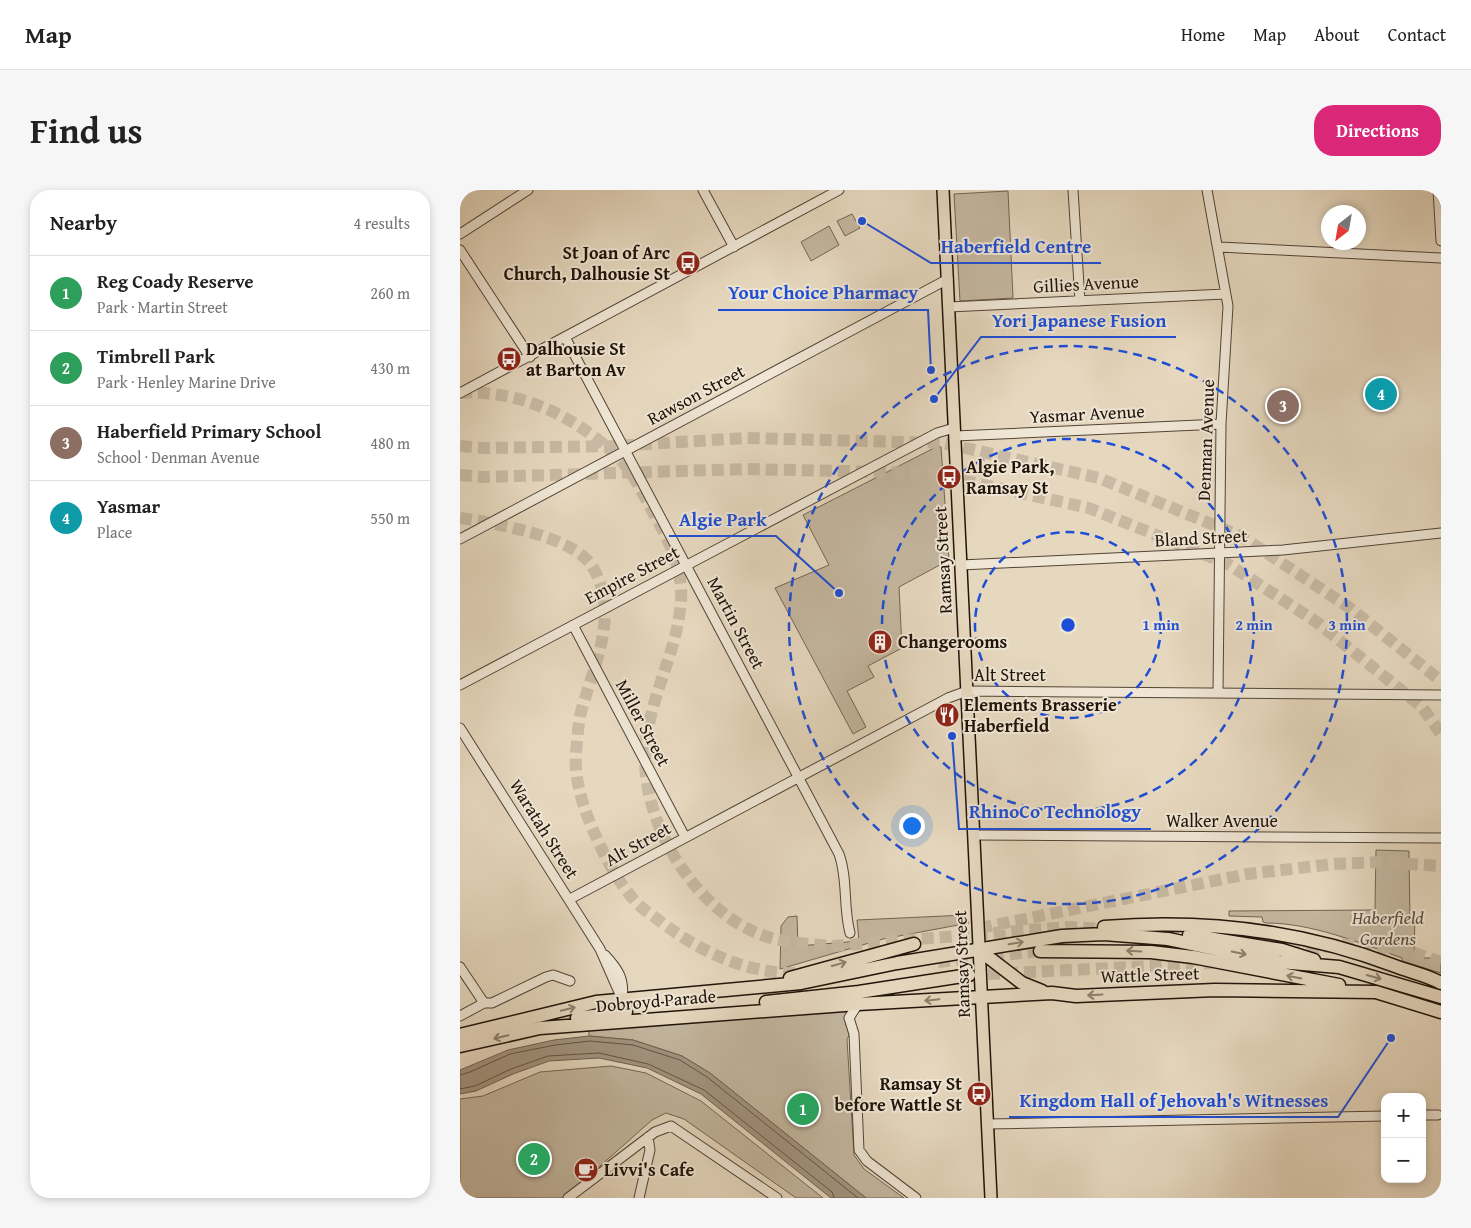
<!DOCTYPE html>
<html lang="en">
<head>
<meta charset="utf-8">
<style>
  :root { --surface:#fff; --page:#f6f6f6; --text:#222; --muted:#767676; --line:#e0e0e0; --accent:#db2777 }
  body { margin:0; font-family:"Gentium Book Plus",serif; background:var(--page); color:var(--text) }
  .controls { position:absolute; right:15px; bottom:15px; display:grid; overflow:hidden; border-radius:10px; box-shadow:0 2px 8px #0003 }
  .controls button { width:45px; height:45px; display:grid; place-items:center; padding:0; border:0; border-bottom:1px solid var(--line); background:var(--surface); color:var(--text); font:25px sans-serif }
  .compass { position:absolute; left:861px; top:15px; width:45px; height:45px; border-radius:50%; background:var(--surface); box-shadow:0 2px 8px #0003; rotate:211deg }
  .you { position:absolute; left:451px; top:635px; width:18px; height:18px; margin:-12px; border:4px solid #fff; border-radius:50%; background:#1a73e8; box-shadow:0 0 0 8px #1a73e833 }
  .badge { display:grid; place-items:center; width:32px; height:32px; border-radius:50%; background:var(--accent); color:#fff; font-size:16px; font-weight:700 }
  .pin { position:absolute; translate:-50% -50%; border:2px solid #fff; box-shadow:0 1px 5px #0006 }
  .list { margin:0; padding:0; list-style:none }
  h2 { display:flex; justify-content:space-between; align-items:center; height:65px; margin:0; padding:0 20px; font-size:21px }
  h2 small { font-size:16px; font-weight:400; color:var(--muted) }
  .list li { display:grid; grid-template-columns:32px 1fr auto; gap:15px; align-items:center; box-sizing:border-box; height:75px; padding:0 20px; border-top:1px solid var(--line) }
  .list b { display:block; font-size:19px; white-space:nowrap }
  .list p { margin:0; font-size:16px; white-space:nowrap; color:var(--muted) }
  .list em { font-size:16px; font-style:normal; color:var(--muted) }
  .map { position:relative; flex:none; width:981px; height:1008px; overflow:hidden; border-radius:20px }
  header { display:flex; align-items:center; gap:30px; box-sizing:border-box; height:70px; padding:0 25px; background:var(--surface); border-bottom:1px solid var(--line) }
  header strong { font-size:24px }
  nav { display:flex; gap:28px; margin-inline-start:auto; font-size:18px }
  .intro { display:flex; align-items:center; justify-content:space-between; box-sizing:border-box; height:120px; padding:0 30px }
  h1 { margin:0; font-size:35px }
  .button { padding:12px 22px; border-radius:20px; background:var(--accent); color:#fff; font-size:18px; font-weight:700 }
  main { display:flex; gap:30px; padding:0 30px }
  aside { flex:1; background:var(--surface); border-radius:20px; box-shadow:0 2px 8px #0003 }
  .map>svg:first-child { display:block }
</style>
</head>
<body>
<header>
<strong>Map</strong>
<nav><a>Home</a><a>Map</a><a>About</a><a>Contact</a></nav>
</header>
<div class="intro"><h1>Find us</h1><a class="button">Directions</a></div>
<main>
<aside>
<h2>Nearby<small>4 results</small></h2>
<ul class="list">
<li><span class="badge" style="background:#2e9e5b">1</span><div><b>Reg Coady Reserve</b><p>Park · Martin Street</p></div><em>260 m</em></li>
<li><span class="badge" style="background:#2e9e5b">2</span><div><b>Timbrell Park</b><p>Park · Henley Marine Drive</p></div><em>430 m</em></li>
<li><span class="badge" style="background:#8d6e63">3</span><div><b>Haberfield Primary School</b><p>School · Denman Avenue</p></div><em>480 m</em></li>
<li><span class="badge" style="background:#0f9aa8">4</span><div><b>Yasmar</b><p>Place</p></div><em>550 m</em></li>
</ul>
</aside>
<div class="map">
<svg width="981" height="1008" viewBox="0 0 981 1008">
  <rect width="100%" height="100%" fill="#e6d8bf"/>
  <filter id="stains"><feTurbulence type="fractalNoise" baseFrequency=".004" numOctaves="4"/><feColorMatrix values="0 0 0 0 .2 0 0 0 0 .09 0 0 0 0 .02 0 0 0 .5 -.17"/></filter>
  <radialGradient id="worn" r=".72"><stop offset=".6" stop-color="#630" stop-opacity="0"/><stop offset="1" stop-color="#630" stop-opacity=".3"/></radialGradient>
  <path fill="#c4b7a0" stroke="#726554" d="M548,1L553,108L500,111L494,4Z
    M392,24L400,38L385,46L377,31Z
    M369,36L379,55L351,71L341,52Z
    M478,256L481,257L489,370L439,397L442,458L408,476L414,487L387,501L406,537L393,544L315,398L369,375L343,325Z
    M916,660L949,661L950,732V727L955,725L954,766L957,768H981V783L942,771V768C900,753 852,733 806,733L803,732L802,727L769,726V721L915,720Z
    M506,725L509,733L423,749L320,779L321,736L328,727L337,726L338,756L399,751L397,730Z
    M388,820L386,835L390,844L387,849L394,965L404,979L444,1008H406L250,883L222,866L173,850L129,846V838Z
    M151,876L186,883L241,911L363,1008H336L224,929L206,923L192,930L104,1008H0V909L23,906L80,882Z"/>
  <path fill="#a39581" stroke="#6f6151" d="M129,846L173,850L222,866L250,883L406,1008H371L241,904L187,878L139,868L89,871L53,884L16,901L0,904V880L48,860L94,850Z"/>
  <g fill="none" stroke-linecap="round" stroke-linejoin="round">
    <path stroke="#625445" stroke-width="1" d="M0,885L10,882L50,864L95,855L130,851L173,855L220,870L247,887L398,1008
      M0,899L15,896L51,879L88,866L139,863L188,874L244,900L372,1002L374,1008"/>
    <path stroke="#c8baa4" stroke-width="12" stroke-dasharray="12 6" stroke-linecap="butt" d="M0,203C59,199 115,226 158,267C173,282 184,306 194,324C209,350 223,380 221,410C218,460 191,504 186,553C177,625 231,717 299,744C323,753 349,754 374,756L607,737L646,739
      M0,256L24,258L154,256L286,248L483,253L639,288L781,346L890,418L981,491
      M0,285L24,287L287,279L469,283L629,318L768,374L858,433L962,517L981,544
      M0,328C34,333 113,346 132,376C162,424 132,478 120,526C118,538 117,551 116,563C114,589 123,617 133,640C144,665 157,691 175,711C181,718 189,723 196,728C238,761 287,785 341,783
      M520,738L788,684L874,674L921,672L981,676
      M671,740L729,745
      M829,764L879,754L943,759L981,772
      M478,772L580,761
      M510,785L752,773"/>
    <defs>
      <path id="minor" d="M243,0L274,57
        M613,0L620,111
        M747,0L768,116L761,234L758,502
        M978,0L981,51
        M0,44L68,0
        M759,57L981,68
        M0,60L70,167
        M489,117L765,104
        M105,147L379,664C388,689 383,717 390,743
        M0,203L379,0
        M495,246L761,234
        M0,349L488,89
        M501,375L823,360L981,343
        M113,435L225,647
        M0,495L477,243L494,238
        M0,538L140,759L162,809
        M514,645L981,648
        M110,709L488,508L507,501L981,505
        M145,765C158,779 165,789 162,809
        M0,777L24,813
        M398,814L389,828L394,844L399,960L407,971L456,1008
        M0,826L24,813H32L86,787L93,785L110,791
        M962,925H978
        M527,934L925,926
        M108,1008L195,942L211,936L317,1008
        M179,1008L190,960L188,947"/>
      <path id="major" d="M483,0L531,1008"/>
      <path id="highway" d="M644,737C743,729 841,740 935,776C950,782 967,785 981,793
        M729,745L822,760L854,770
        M519,760L562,793L582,801
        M580,761L691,762L733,767L879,795
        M330,788L454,754
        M306,812L399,802L509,785
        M117,828L166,822
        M0,845L136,812L341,793L437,773L602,746L644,744L708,749L819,772L879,777L981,807
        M0,856L80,838L398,814L592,803L616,806L755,800L916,802L981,822"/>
    </defs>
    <use href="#minor" stroke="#524436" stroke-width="11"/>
    <use href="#major" stroke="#201309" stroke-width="14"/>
    <use href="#highway" stroke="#201309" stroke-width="15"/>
    <use href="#minor" stroke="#efe6d5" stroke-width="9"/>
    <use href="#major" stroke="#e6d8bf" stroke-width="11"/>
    <use href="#highway" stroke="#e6d8bf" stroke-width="12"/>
  </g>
  <defs><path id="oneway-shaft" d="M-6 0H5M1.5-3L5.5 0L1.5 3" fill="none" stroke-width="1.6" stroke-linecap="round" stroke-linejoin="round" transform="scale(1.25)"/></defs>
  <g stroke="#8d7f6d">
    <use href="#oneway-shaft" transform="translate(556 753) rotate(-10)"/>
    <use href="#oneway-shaft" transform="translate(674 761) rotate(-177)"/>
    <use href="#oneway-shaft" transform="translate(779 763) rotate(12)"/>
    <use href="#oneway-shaft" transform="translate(379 774) rotate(-15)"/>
    <use href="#oneway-shaft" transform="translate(834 787) rotate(-169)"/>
    <use href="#oneway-shaft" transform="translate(914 787) rotate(16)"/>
    <use href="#oneway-shaft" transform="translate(635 805) rotate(177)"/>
    <use href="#oneway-shaft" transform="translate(472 810) rotate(174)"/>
    <use href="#oneway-shaft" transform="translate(108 819) rotate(-13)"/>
    <use href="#oneway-shaft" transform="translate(41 847) rotate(167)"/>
  </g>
  <g fill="none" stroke="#1d4ed8" stroke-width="2.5" stroke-dasharray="9 6">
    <circle cx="608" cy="435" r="93"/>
    <circle cx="608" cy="435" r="186"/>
    <circle cx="608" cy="435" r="279"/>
  </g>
  <defs>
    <symbol id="bus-disc" viewBox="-11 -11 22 22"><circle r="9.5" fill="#8f2418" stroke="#efe6d5"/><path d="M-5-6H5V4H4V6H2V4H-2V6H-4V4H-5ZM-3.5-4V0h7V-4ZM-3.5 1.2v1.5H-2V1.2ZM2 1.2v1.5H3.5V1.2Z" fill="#fff"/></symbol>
    <symbol id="building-disc" viewBox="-11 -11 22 22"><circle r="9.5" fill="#8f2418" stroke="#efe6d5"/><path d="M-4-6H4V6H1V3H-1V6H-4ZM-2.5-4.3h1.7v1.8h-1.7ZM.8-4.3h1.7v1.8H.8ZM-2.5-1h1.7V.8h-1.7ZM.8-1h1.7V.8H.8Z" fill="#fff"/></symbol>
    <symbol id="restaurant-disc" viewBox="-11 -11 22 22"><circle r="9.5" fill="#8f2418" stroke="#efe6d5"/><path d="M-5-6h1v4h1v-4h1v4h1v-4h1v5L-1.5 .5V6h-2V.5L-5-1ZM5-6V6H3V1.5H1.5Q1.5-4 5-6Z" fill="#fff"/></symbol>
    <symbol id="cafe-disc" viewBox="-11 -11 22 22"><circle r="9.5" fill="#8f2418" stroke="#efe6d5"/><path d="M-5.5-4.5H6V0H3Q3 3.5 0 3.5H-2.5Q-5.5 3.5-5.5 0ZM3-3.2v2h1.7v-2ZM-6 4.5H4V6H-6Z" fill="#fff"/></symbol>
  </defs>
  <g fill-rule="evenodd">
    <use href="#bus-disc" x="214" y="59" width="28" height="28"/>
    <use href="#bus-disc" x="35" y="155" width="28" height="28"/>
    <use href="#bus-disc" x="475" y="273" width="28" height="28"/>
    <use href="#building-disc" x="406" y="438" width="28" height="28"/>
    <use href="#restaurant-disc" x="473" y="511" width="28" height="28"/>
    <use href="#bus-disc" x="505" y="890" width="28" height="28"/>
    <use href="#cafe-disc" x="112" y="966" width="28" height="28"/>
  </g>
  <g text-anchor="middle" stroke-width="4" stroke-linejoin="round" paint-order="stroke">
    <g font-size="18" font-weight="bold" fill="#201309" stroke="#efe6d5" text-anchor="start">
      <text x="210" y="69" text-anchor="end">St Joan of Arc<tspan x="210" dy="21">Church, Dalhousie St</tspan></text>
      <text x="66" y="165">Dalhousie St<tspan x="66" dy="21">at Barton Av</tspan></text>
      <text x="506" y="283">Algie Park,<tspan x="506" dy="21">Ramsay St</tspan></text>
      <text x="438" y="458">Changerooms</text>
      <text x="504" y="521">Elements Brasserie<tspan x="504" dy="21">Haberfield</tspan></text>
      <text x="502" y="900" text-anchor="end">Ramsay St<tspan x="502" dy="21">before Wattle St</tspan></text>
      <text x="144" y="986">Livvi's Cafe</text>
    </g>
    <g font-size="18" fill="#201309" stroke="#efe6d5">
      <text transform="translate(626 94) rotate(-3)" y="6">Gillies Avenue</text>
      <text transform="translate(236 205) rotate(-28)" y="6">Rawson Street</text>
      <text transform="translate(627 224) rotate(-3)" y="6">Yasmar Avenue</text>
      <text transform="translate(746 250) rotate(-88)" y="6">Denman Avenue</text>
      <text transform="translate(741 348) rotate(-3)" y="6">Bland Street</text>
      <text transform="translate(483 370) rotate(-93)" y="6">Ramsay Street</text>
      <text transform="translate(172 385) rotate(-28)" y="6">Empire Street</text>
      <text transform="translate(276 433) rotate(62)" y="6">Martin Street</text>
      <text x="550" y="491">Alt Street</text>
      <text transform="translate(183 533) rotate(62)" y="6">Miller Street</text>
      <text x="762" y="637">Walker Avenue</text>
      <text transform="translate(84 639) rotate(58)" y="6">Waratah Street</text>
      <text transform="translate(178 654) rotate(-29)" y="6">Alt Street</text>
      <text transform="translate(502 774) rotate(-92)" y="6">Ramsay Street</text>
      <text transform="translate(690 785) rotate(-2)" y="6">Wattle Street</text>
      <text transform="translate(196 811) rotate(-5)" y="6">Dobroyd Parade</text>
    </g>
    <g font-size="18" font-style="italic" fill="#594c3e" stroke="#efe6d5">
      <text x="928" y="734">Haberfield<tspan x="928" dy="21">Gardens</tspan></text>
    </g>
  </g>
  <circle cx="608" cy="435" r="8" fill="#1d4ed8" stroke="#efe6d5" stroke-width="2.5"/>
  <g font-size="15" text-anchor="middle" font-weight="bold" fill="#1d4ed8" stroke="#efe6d5" stroke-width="4" stroke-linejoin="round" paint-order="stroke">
    <text x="701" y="440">1 min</text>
    <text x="794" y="440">2 min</text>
    <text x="887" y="440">3 min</text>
  </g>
  <path fill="none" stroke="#1d4ed8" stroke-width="2" d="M402 31L471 73H641M471 180L468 120H258M474 209L521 147H716M379 403L316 346H209M492 546L499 639H691M931 848L878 927H549"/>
  <g fill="#1d4ed8" stroke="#efe6d5" stroke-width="2">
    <circle cx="402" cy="31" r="5"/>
    <circle cx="471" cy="180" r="5"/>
    <circle cx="474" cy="209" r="5"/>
    <circle cx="379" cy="403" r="5"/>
    <circle cx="492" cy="546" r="5"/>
    <circle cx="931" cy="848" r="5"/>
  </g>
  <g font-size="19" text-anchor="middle" font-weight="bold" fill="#1d4ed8" stroke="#efe6d5" stroke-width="4" stroke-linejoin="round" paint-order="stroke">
    <text x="556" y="63">Haberfield Centre</text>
    <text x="363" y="109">Your Choice Pharmacy</text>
    <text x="619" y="137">Yori Japanese Fusion</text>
    <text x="263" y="336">Algie Park</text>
    <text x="595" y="628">RhinoCo Technology</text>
    <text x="714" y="917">Kingdom Hall of Jehovah's Witnesses</text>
  </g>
  <rect width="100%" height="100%" filter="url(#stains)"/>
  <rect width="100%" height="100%" fill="url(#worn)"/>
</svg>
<div class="controls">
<button>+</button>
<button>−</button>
</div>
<svg class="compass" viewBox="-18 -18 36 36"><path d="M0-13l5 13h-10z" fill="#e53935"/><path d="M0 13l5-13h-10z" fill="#767676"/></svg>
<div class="you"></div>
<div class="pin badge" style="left:343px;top:919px;background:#2e9e5b">1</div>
<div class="pin badge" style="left:74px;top:969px;background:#2e9e5b">2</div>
<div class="pin badge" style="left:823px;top:216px;background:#8d6e63">3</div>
<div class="pin badge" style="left:921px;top:204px;background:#0f9aa8">4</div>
</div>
</main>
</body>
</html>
